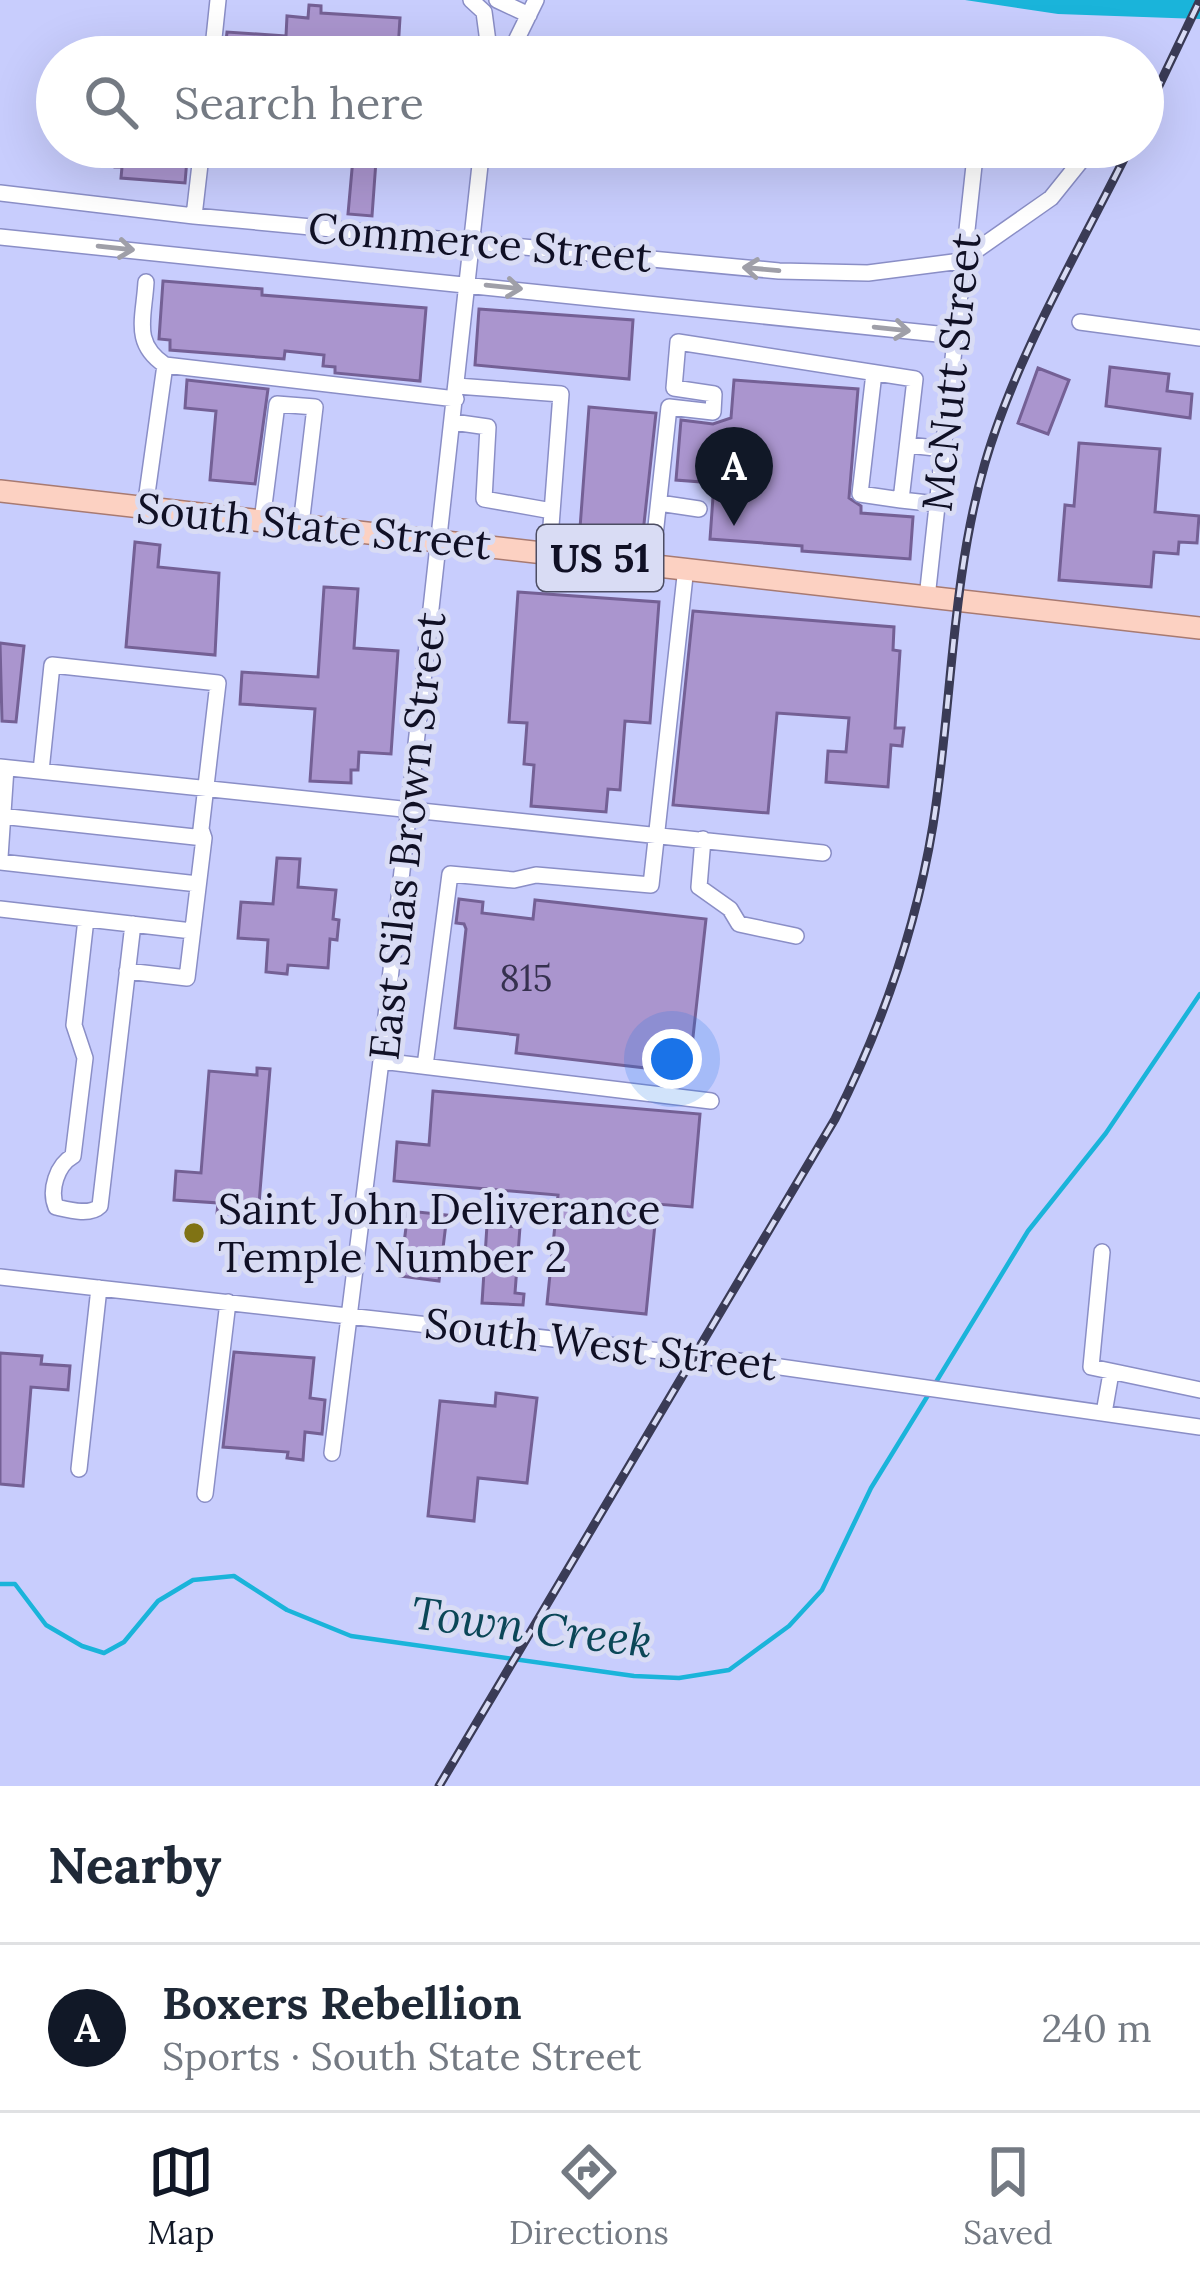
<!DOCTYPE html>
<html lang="en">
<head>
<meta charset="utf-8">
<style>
  :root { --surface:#fff; --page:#f6f6f7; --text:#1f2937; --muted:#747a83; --line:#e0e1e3; --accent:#111827 }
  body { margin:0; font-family:Lora,serif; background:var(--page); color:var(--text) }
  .you { position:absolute; left:672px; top:1059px; width:42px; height:42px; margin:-30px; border:9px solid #fff; border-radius:50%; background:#1a73e8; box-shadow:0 0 0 18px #1a73e833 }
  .badge { display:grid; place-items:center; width:78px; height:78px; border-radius:50%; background:var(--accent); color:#fff; font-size:39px; font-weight:700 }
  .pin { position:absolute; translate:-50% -99px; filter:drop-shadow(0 3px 6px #0008) }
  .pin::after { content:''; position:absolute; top:63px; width:42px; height:36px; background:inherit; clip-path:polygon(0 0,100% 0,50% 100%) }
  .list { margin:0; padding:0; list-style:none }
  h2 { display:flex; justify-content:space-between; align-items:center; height:156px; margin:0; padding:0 48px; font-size:51px }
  h2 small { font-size:39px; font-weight:400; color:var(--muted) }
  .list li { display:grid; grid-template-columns:78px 1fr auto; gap:36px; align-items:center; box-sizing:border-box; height:168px; padding:0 48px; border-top:3px solid var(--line) }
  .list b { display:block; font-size:45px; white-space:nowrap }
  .list p { margin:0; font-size:39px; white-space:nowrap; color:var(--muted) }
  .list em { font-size:39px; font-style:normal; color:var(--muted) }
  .icon { flex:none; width:66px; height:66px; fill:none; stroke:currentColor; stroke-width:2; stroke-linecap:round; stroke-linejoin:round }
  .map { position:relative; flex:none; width:1200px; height:1786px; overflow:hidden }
  .search { position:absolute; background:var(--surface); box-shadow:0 12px 48px #0002; left:36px; right:36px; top:36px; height:132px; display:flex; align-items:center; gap:30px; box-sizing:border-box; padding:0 42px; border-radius:66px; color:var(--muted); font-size:45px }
  .sheet { height:324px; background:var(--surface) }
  nav { display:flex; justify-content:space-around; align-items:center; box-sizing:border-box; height:168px; border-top:3px solid var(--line); background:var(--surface); font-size:33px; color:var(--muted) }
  nav a { display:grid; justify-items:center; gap:6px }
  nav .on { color:var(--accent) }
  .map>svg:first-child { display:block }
</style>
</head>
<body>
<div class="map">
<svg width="1200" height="1786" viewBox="0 0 1200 1786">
  <rect width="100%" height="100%" fill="#c8cdfd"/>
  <path fill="#1ab4da" d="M965,0H1200V19L1058,14Z"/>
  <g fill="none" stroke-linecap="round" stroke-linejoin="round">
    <path stroke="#1ab4da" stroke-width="4.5" d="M936,1382L1028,1231L1106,1133L1200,994
      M0,1584H15L46,1625L82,1646L104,1653L124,1642L158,1601L193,1580L234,1576L287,1610L351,1636L634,1676L679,1678L729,1670L789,1626L822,1590L871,1488L930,1392"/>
  </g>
  <path fill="#aa95ce" stroke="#746095" stroke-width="3" d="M309,5L321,6V13L400,18L398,50L358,47L357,57H234V50H225L227,32L286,36L287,16L308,18Z
    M104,147H188L185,183L121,178L122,167H115V159L103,158Z
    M354,147H377L372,216L348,214Z
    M163,281L262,289V295L426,308L420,381L335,373V367L323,366L324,355L285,351L284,359L170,350V340L159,339Z
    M479,309L633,320L629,379L475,365Z
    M1110,367L1169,374L1167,391L1192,394L1190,418L1106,406Z
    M1038,368L1069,380L1048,434L1018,423Z
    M187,380L268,389L255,484L210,480L216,411L185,408Z
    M734,380L858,389L849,498L861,506V513L913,517L910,559L802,551V546L710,539L714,483L676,480L681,420L713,424L731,418Z
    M589,407L656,413L643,533L580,528Z
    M1079,443L1160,449L1155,512L1199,516L1197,543L1179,542L1178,554L1154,552L1151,587L1059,580L1065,505L1074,506Z
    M135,542L160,545L158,567L219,573L215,655L126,647Z
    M324,587L358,589L354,648L398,651L391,754L359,752L358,770H351V783L310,781L315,709L240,704L242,672L318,677Z
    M518,592L659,602L650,723L625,721L620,790L608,789L606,812L531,806L534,765L524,764L527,723L509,722Z
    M693,611L894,627L893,650L900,651L895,728H904L902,746L891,745L888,787L826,782L828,751L846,752L849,718L777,713L768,813L673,805Z
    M0,643L24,646L16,722L2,721Z
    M277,858L300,859L298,887L336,890L333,919L339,920L337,940L330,939L328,968L288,965L287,974L266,972L268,940L238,938L241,902L273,904Z
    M459,899L483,902L482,913L533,919L535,900L706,919L689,1073L516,1053L518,1035L455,1028L466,929L464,924L456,923Z
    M257,1068L270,1069L258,1216L217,1213L218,1203L174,1200L176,1171L201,1173L209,1071L257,1075Z
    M433,1091L700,1114L692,1207L657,1204L646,1314L547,1304L558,1195L394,1181L397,1142L429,1145Z
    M408,1211L447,1215L439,1281L400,1276Z
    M487,1225L520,1227L515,1293L524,1294L523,1305L482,1303Z
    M234,1352L314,1358L310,1398L325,1400L322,1434L305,1432L303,1460L287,1458L288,1452L223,1447Z
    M0,1353L42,1356L41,1364L70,1366L68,1390L31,1387L23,1486L0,1484Z
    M496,1393L537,1398L527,1483L478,1478L474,1521L428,1516L440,1401L495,1406Z"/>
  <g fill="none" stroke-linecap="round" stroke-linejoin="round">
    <defs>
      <path id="minor" d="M471,0L484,12L490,57
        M497,0L529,15
        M212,57L218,0
        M508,57L536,0
        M0,193L194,216L779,271L868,273L961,261L1051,198L1092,147
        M194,216L202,147
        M0,237L957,336
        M1080,322L1200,338
        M165,365L456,399
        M874,373L860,494L901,500
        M457,386L561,394L549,552
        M453,422L488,427L484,499L552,511
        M908,445L944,449
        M659,503L699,509
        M145,508L165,365C132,343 144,318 146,282
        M262,521L277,404L315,407L301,525
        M652,563L669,407L713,412L714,394L674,388L678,342L915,379L901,500L937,504
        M927,598L976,147
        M0,767L823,853
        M41,771L52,665L218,683L201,829L204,838
        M0,816L204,838L187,978L127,971
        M703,839L699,887L730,909L739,924L796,936
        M0,857L6,768
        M0,862L198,884
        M0,909L192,931
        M86,919L74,1025L85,1058L73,1156C57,1165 49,1190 56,1207C69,1210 90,1216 100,1206L133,924
        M381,1061L711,1101
        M425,1066L450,874L514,880L536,875L651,885L686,567
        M1102,1252L1091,1367L1200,1390
        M0,1277L696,1355L1200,1427
        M1104,1413L1111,1373
        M332,1453L381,1061L482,147
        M79,1469L99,1288
        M205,1494L228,1302"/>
      <path id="major" d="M0,491L1200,628"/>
    </defs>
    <use href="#minor" stroke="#8a8ec6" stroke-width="18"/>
    <use href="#major" stroke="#a87a71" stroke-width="24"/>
    <use href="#minor" stroke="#fff" stroke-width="15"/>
    <use href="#major" stroke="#fcd1c2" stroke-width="21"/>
    <defs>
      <path id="rail" d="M1143,119L1200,0
        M439,1786L835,1119C882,1026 916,929 933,825C952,706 951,580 985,463C1016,356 1080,248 1130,147"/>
    </defs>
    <use href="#rail" stroke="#3a3b56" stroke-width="9"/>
    <use href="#rail" stroke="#d9dcf4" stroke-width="4.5" stroke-dasharray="14" stroke-linecap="butt"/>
  </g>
  <defs><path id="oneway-shaft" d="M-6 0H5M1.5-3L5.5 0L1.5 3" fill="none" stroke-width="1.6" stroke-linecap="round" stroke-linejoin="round" transform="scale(3)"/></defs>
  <g stroke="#9f9fa8">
    <use href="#oneway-shaft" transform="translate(116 248) rotate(6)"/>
    <use href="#oneway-shaft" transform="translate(761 269) rotate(-175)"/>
    <use href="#oneway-shaft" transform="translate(504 287) rotate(6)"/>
    <use href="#oneway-shaft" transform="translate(892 329) rotate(6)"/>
  </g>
  <circle fill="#807314" stroke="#d9dcf4" stroke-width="4.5" cx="194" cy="1233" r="12"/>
  <g text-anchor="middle" stroke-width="10" stroke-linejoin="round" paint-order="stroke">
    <g font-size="36" fill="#36314f">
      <text x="526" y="991">815</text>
    </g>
    <rect fill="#d9dcf4" stroke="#4c4d63" stroke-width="3" x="537" y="525" width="126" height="66" rx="9"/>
    <g font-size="39" font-weight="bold" fill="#101025">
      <text x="600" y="572">US 51</text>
    </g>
    <g font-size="42" fill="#101025" stroke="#d9dcf4">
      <text transform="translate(480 242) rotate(5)" y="15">Commerce Street</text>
      <text transform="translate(951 372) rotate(-84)" y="15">McNutt Street</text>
      <text transform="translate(314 526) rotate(6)" y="15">South State Street</text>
      <text transform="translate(407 836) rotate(-84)" y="15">East Silas Brown Street</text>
      <text transform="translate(601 1344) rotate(7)" y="15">South West Street</text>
    </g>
    <g font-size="42" fill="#101025" stroke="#d9dcf4" text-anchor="start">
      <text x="218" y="1224">Saint John Deliverance<tspan x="218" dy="48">Temple Number 2</tspan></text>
    </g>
    <g font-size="45" font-style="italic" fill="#0b4757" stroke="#d9dcf4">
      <text transform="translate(532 1627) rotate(7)" y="16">Town Creek</text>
    </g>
  </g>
</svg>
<div class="you"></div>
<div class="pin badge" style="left:734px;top:526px">A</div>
<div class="search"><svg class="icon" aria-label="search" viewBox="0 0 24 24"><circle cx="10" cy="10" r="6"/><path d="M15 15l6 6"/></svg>Search here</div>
</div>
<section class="sheet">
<h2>Nearby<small></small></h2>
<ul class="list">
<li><span class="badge">A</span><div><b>Boxers Rebellion</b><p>Sports · South State Street</p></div><em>240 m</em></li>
</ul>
</section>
<nav>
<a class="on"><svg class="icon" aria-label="map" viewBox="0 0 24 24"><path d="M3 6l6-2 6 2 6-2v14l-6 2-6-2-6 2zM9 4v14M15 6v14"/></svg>Map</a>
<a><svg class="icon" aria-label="directions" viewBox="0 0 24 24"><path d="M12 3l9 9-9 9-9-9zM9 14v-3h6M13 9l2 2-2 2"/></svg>Directions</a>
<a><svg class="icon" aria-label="saved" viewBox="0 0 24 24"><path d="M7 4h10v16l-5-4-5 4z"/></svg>Saved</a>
</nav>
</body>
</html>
